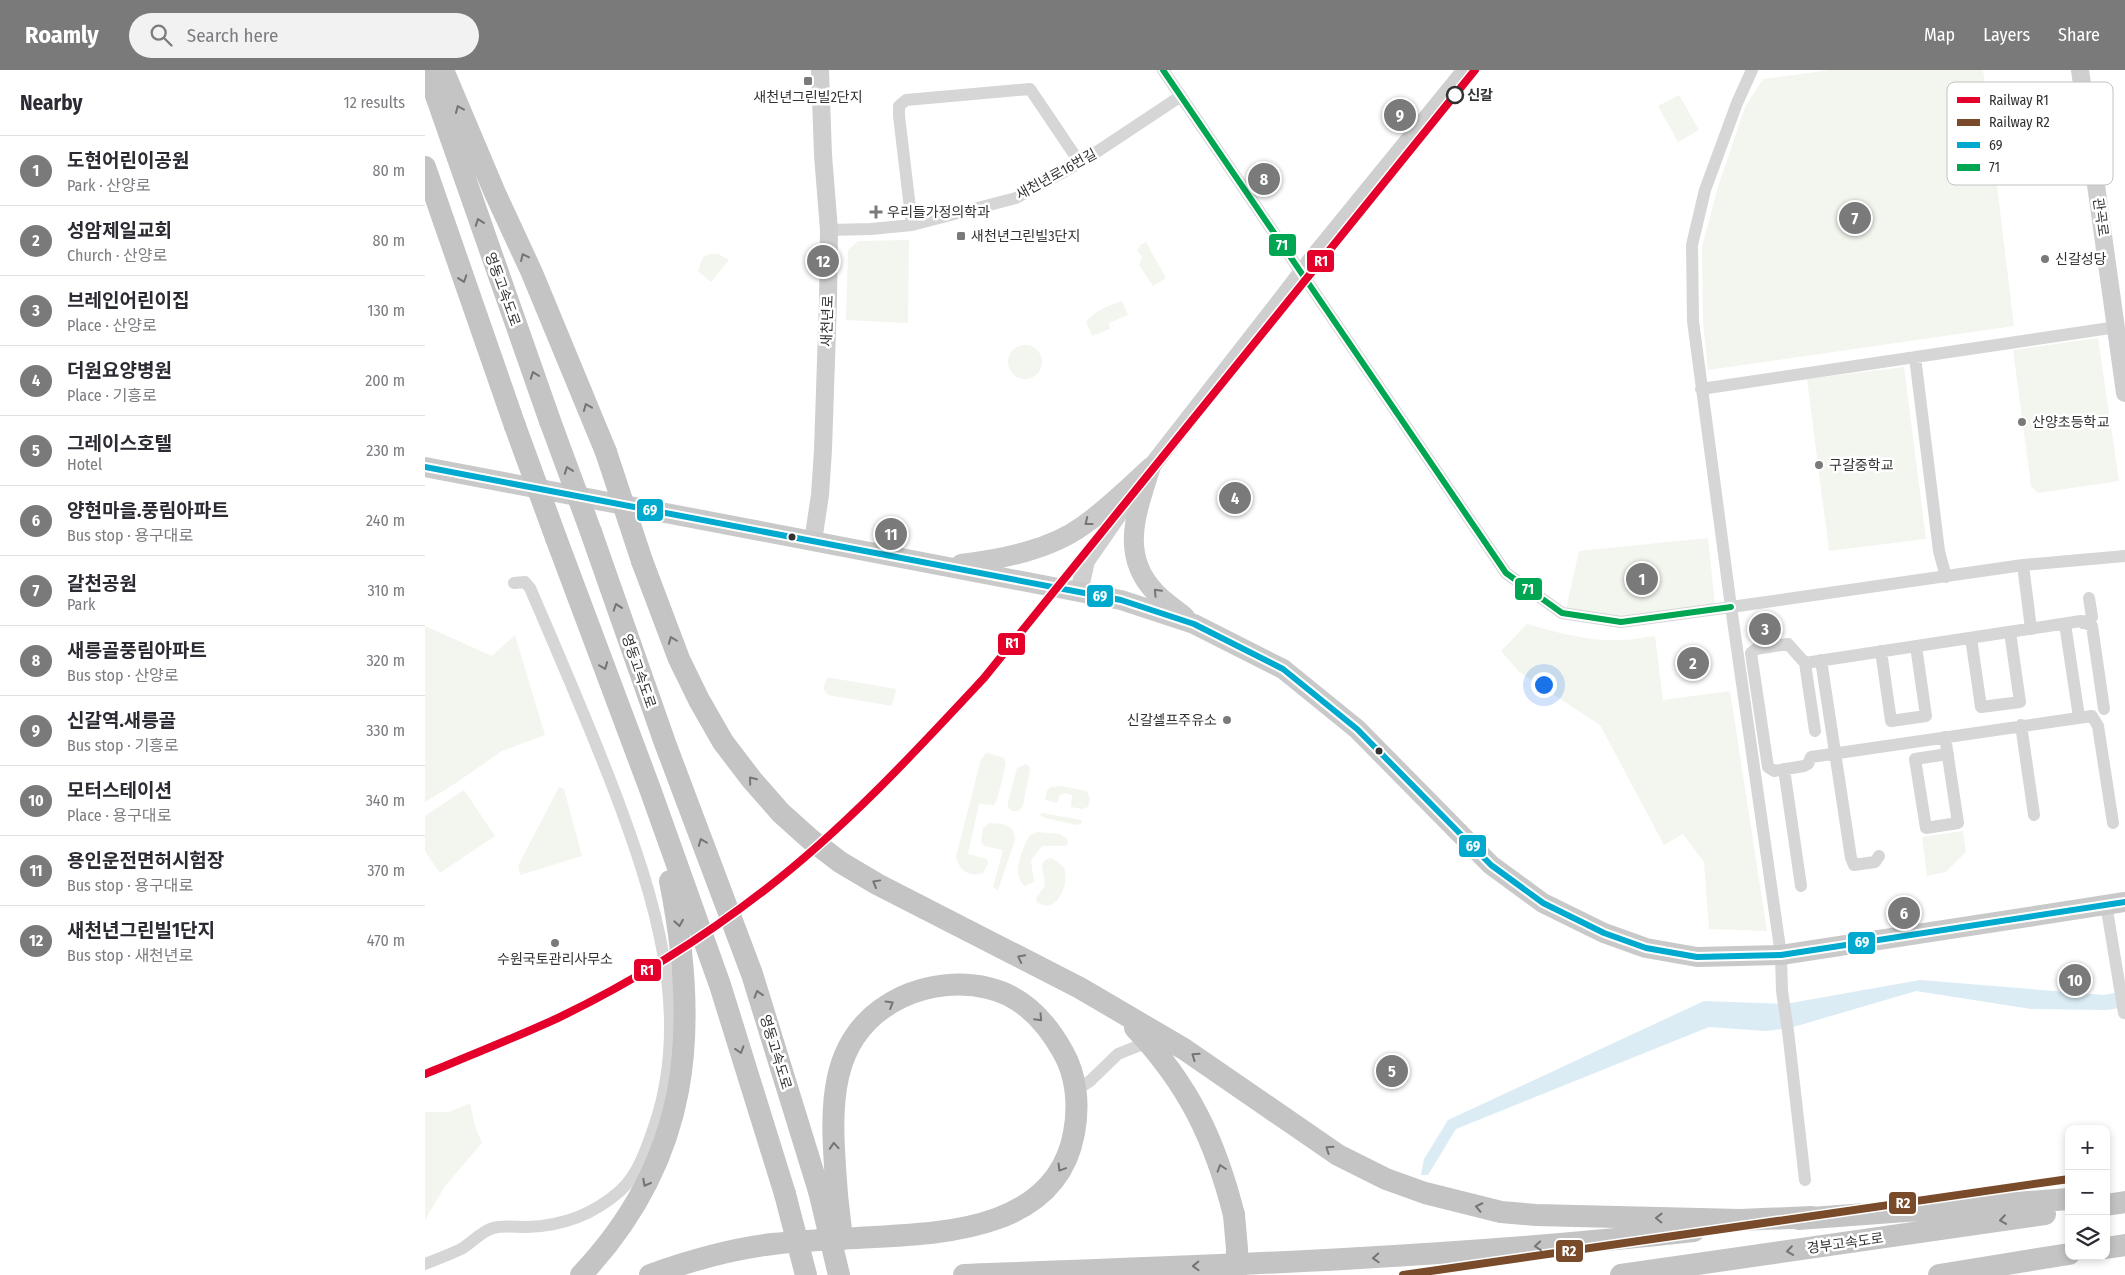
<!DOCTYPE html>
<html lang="en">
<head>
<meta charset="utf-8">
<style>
  :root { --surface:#fff; --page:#f2f2f3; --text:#2b2b33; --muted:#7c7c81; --line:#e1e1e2; --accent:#7a7a7a }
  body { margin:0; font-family:"Fira Sans Condensed","Noto Sans KR",sans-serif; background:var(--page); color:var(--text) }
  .controls { position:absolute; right:15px; bottom:15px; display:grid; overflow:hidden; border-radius:10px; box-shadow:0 2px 8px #0003 }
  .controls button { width:45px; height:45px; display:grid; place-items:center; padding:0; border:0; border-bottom:1px solid var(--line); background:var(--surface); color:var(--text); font:25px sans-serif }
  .you { position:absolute; left:1118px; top:614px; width:18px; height:18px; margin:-12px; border:4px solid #fff; border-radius:50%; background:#1a73e8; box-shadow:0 0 0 8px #1a73e833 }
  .badge { display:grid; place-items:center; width:32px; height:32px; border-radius:50%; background:var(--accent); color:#fff; font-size:16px; font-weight:700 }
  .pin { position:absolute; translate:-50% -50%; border:2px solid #fff; box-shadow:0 1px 5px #0006 }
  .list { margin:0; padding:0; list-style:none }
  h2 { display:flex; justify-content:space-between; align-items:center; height:65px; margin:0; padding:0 20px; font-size:21px }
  h2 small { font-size:16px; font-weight:400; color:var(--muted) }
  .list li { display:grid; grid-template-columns:32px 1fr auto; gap:15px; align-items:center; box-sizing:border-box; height:70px; padding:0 20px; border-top:1px solid var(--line) }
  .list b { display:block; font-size:19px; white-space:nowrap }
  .list p { margin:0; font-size:16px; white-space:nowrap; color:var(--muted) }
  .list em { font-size:16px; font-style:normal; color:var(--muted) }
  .icon { flex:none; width:28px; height:28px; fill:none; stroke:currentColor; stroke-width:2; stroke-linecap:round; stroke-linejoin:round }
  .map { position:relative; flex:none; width:1700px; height:1205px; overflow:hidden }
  header { display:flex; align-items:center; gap:30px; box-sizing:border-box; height:70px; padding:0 25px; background:var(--accent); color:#fff }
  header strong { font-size:24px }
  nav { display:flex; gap:28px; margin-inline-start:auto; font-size:18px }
  .search { width:350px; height:45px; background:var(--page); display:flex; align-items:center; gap:12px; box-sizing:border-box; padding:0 18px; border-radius:28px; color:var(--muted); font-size:19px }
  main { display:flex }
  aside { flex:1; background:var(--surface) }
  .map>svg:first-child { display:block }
</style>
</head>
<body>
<header>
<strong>Roamly</strong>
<div class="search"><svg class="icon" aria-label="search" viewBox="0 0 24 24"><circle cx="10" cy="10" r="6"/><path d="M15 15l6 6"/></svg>Search here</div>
<nav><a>Map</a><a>Layers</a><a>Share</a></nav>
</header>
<main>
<aside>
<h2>Nearby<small>12 results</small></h2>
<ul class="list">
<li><span class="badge">1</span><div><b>도현어린이공원</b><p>Park · 산양로</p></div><em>80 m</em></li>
<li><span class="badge">2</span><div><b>성암제일교회</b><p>Church · 산양로</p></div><em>80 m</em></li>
<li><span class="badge">3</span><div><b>브레인어린이집</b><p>Place · 산양로</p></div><em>130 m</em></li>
<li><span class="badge">4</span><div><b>더원요양병원</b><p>Place · 기흥로</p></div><em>200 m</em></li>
<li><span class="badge">5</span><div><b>그레이스호텔</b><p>Hotel</p></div><em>230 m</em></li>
<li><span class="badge">6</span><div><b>양현마을.풍림아파트</b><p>Bus stop · 용구대로</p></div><em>240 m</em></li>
<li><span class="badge">7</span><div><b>갈천공원</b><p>Park</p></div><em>310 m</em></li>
<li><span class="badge">8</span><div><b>새릉골풍림아파트</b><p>Bus stop · 산양로</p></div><em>320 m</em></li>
<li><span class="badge">9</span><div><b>신갈역.새릉골</b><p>Bus stop · 기흥로</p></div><em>330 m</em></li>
<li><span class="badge">10</span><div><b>모터스테이션</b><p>Place · 용구대로</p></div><em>340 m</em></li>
<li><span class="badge">11</span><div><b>용인운전면허시험장</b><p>Bus stop · 용구대로</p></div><em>370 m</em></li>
<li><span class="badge">12</span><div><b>새천년그린빌1단지</b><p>Bus stop · 새천년로</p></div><em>470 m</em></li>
</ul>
</aside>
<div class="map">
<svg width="1700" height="1205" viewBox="0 0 1700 1205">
  <rect width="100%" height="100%" fill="#fff"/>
  <path fill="#f3f6ee" d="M1405,0H1558L1589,256L1283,300L1278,251L1277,177L1292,120L1320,37L1338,9Z
    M1254,25L1274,60L1253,72L1233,36Z
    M484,170L483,253L421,250L423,180L433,171Z
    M721,172L741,208L728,216L714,195L717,187L712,180L715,178L714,176Z
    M285,184H293L304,190L286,212L273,201L278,187Z
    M697,231L703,245L684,253L685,259L667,266L661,252C670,240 683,236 697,231Z
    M1673,268L1694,411L1613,423L1606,416L1588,280Z
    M583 292a17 17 0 1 1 34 0a17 17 0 1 1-34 0Z
    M1479,297L1501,469L1404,481L1382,309Z
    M1283,468L1290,536L1195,548L1141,539L1154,481Z
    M1102,554C1133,563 1166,572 1199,570C1209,570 1219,567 1230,566L1238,630L1305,621L1342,861L1284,859L1279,792L1258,764L1239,775L1175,655L1094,602L1076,581Z
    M0,556L67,586L90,565L120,665L77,681L28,715L0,732Z
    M403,608H407L471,619L467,636L403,625C397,620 398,614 403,608Z
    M564,683L579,688L581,694L572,730L569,735L554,734L543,784L562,789L563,794L558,803C544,808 534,800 531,787L556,689L560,684Z
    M601,694L604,696L605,700L598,735L594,741H587L583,737V732L592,698Z
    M635,716L662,721L665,729L663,737L657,739L646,737L647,725L640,723L635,725L632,733L620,730L622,720L626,717Z
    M134,717L139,719L157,786L95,805L93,796Z
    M39,720L70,766L15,803L0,781V746Z
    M617,743L657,750L656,754L652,755L620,748L615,745Z
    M565,753C578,754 590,754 590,770L573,820L568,817L578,780L559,776L556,772L558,758Z
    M1538,761L1541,782L1521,802L1502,806L1497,767Z
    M613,762L634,764L642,769L643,773L641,776H617L606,790L609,812L600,816C585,806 598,777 605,765Z
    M626,788C631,791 636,793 639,798C645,810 633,847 612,832L611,828L620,816L617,795L620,790Z
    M45,1033L50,1056L57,1073L20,1116L0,1150V1042H24Z"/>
  <path fill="#dbecf4" d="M1495,910L1679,925L1700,921V937L1682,940L1606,939L1491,921L1365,958L1341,961L1284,957L1031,1059L1003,1105H996L999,1089L1023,1050L1279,931L1360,934Z"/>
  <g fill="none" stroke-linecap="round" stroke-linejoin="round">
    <path stroke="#d6d6d6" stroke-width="12" d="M738,0L1081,503L1137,543L1196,552L1306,537L1356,885L1357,921L1363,961L1380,1110
      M1327,0L1312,33L1280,120L1267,175L1268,251L1306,537L1598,495L1700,486
      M487,155L474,46V36L481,30L605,19L655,93
      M404,160L446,159L487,155L591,128L655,93L756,26
      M1490,287L1514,481L1521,507
      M1276,319L1692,257
      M1598,495L1606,559
      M1658,553L1667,547L1664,528
      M1640,554L1654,647
      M1546,568L1556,637L1595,632L1585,562
      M1456,581L1466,651L1501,646L1491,576
      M1396,590L1426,788L1429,795L1450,792L1454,786
      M1380,593L1656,551L1667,556L1679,639
      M1596,655L1609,745
      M1390,661L1380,593L1363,574L1331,579L1326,583L1343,697L1349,701L1379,696L1383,694L1386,687L1667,646L1673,656L1688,753
      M1520,667L1533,753L1501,758L1490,689L1523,684
      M1359,699L1376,816
      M1681,834L1699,943
      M650,1021L665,1011L693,984L723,972
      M0,1194C12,1189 24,1185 36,1179C47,1173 55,1162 68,1158C78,1155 91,1157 102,1157C138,1156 168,1145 195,1121C212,1106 222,1078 229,1057C268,945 229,826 189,720C163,652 134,585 105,518L100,512L89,513"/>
    <path stroke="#cfcfcf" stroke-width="18" d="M1655,0L1700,323
      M888,188L1041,0
      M388,471L395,425L398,380L403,231L404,160L398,85L395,0
      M654,522L661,491L726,397L860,225"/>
    <path stroke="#c9c9c9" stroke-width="20" d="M0,397L696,530L769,554L858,599L932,659L1066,795L1118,833L1179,863L1221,878L1272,887L1356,885L1700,832
      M725,399C712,442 694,484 730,522C739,532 751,539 760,547
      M536,494C577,489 625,480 659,455C683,438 704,417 726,397"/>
    <path stroke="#c4c4c4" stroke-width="22" d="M2,0L125,351
      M18,0L70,123L107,203L181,382
      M0,97L90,356
      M166,462L240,673L327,904L394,1121
      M131,468L225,719L295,915L360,1124
      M217,491L254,589L274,630L298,672L327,710L356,743L385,769L415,792L452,814L655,918L759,979L913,1085L961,1109L1000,1123L1076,1142L1111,1145L1315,1150L1387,1147
      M710,958C764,1015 790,1070 809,1145
      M1681,1135L1700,1132
      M1373,1149L1644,1129
      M1681,1178L1700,1175
      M156,1205C266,1089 275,961 245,811
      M225,1205C264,1191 306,1179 348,1174C382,1170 416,1169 450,1167C526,1163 632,1157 649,1063C654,1037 652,1006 638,982C622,953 598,926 563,918C535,911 503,915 477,927C395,966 407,1050 412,1125
      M539,1205C782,1196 1026,1188 1269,1161
      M1196,1205L1620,1144
      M1514,1205L1644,1184"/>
    <path stroke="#cfcfcf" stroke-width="18" d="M860,225L888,188"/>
    <path stroke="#c4c4c4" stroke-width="22" d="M125,351L166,462
      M90,356L131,468
      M181,382L217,491
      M394,1121L414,1205
      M360,1124L381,1205
      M412,1125L417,1169
      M809,1145L812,1179L811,1205"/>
    <defs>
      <path id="bus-1" d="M0,397L696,530L769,554L858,599L932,659L1066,795L1118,833L1179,863L1221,878L1272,887L1356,885L1700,832"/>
      <path id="bus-2" d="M738,0L1081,503L1137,543L1196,552L1306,537"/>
    </defs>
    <use href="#bus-1" stroke="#fff" stroke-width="10"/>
    <use href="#bus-2" stroke="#fff" stroke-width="10"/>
    <use href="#bus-1" stroke="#00a9ce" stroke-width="6"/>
    <use href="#bus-2" stroke="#00a651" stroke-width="6"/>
    <defs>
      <path id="rail-1" d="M0,1004C44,986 89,968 133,948C206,913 278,868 341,819C421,757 490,682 559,608L1050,0"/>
      <path id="rail-2" d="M978,1205L1644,1109"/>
    </defs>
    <use href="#rail-1" stroke="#fff" stroke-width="11"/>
    <use href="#rail-2" stroke="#fff" stroke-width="11"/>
    <use href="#rail-1" stroke="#e4002b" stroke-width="8"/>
    <use href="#rail-2" stroke="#7a4b2a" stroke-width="8"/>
  </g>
  <defs><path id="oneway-chevron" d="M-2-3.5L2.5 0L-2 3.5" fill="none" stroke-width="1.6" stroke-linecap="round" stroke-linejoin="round" transform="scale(1.25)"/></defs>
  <g stroke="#747474">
    <use href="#oneway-chevron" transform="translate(34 39) rotate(-113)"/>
    <use href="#oneway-chevron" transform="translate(54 152) rotate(-110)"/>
    <use href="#oneway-chevron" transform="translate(99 187) rotate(-115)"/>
    <use href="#oneway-chevron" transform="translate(38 209) rotate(71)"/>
    <use href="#oneway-chevron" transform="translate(109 305) rotate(-110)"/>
    <use href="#oneway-chevron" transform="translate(162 337) rotate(-112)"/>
    <use href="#oneway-chevron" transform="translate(143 400) rotate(-110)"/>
    <use href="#oneway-chevron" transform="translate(192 537) rotate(-109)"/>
    <use href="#oneway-chevron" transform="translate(247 570) rotate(-111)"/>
    <use href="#oneway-chevron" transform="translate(179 596) rotate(69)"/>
    <use href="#oneway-chevron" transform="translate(327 710) rotate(-129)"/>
    <use href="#oneway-chevron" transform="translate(277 772) rotate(-111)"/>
    <use href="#oneway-chevron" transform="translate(451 813) rotate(-151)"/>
    <use href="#oneway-chevron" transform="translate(254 853) rotate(81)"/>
    <use href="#oneway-chevron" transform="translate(596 888) rotate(-153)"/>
    <use href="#oneway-chevron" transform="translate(333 924) rotate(-107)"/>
    <use href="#oneway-chevron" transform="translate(465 934) rotate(-31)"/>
    <use href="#oneway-chevron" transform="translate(614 948) rotate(47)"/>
    <use href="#oneway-chevron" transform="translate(315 980) rotate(73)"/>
    <use href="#oneway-chevron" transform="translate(770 986) rotate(-145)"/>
    <use href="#oneway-chevron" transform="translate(409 1076) rotate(-94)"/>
    <use href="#oneway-chevron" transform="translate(904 1079) rotate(-146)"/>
    <use href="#oneway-chevron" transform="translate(636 1098) rotate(121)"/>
    <use href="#oneway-chevron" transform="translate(796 1098) rotate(-108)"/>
    <use href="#oneway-chevron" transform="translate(221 1113) rotate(118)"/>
    <use href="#oneway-chevron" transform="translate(1054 1137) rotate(-168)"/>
    <use href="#oneway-chevron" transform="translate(1234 1148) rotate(-179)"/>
    <use href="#oneway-chevron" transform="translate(1578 1150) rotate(172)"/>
    <use href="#oneway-chevron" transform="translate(1113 1176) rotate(175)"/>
    <use href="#oneway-chevron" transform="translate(1365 1181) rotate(172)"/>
    <use href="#oneway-chevron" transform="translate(951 1188) rotate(177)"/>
    <use href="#oneway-chevron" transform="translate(771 1196) rotate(178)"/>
  </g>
  <g stroke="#767676">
    <use href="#oneway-chevron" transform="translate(663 452) rotate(142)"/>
    <use href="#oneway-chevron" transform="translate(732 522) rotate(-134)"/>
  </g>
  <g fill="#7a7a7a" stroke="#fff" stroke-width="2">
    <rect x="378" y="6" width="10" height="10" rx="2.5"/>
    <path d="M448.5 134.5h5v5h5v5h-5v5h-5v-5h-5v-5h5z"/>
    <rect x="531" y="161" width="10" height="10" rx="2.5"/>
    <circle cx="1620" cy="189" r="5"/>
    <circle cx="1597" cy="352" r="5"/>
    <circle cx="1394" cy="395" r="5"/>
    <circle cx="802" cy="650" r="5"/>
    <circle cx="130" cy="873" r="5"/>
  </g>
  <circle fill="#fff" stroke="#323232" stroke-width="2.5" cx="1030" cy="25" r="8"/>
  <g fill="#323232" stroke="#fff" stroke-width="2">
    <circle cx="367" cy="467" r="4.5"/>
    <circle cx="954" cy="681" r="4.5"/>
  </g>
  <g text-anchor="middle" stroke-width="5" stroke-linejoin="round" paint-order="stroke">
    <g font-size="14" font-weight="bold" fill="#323232" stroke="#fff" text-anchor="start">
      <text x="1042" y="30">신갈</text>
    </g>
    <g font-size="14" fill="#323232" stroke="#fff" text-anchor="start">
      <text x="383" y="32" text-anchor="middle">새천년그린빌2단지</text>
      <text x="462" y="147">우리들가정의학과</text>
      <text x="546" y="171">새천년그린빌3단지</text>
      <text x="1630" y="194">신갈성당</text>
      <text x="1607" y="357">산양초등학교</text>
      <text x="1404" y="400">구갈중학교</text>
      <text x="792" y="655" text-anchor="end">신갈셀프주유소</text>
      <text x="130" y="894" text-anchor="middle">수원국토관리사무소</text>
    </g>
    <g font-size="14" fill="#323232" stroke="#fff">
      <text transform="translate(631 104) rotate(-29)" y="5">새천년로16번길</text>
      <text transform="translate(1676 147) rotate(82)" y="5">관곡로</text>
      <text transform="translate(78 219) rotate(70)" y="5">영동고속도로</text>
      <text transform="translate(402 251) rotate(-88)" y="5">새천년로</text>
      <text transform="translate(214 601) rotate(71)" y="5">영동고속도로</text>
      <text transform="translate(351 982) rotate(73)" y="5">영동고속도로</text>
      <text transform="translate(1420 1173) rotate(-8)" y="5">경부고속도로</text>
    </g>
  </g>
  <rect x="1522" y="12" width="166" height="103" rx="8" fill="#fff" stroke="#c2c2c2" stroke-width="1"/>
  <rect x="1532" y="27" width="23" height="6" fill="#e4002b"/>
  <rect x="1532" y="49" width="23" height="7" fill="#7a4b2a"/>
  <rect x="1532" y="72" width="23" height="6" fill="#00a9ce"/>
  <rect x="1532" y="94" width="23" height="7" fill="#00a651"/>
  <g font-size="14" fill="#323232">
    <text x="1564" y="35">Railway R1</text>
    <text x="1564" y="57">Railway R2</text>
    <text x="1564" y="80">69</text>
    <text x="1564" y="102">71</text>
  </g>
  <g stroke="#fff" stroke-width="2">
    <rect x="843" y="163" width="29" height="24" rx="5" fill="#00a651"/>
    <rect x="881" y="179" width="29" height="24" rx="5" fill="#e4002b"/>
    <rect x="211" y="428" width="28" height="24" rx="5" fill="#00a9ce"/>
    <rect x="1089" y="507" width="29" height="24" rx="5" fill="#00a651"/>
    <rect x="661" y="514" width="28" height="24" rx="5" fill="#00a9ce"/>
    <rect x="572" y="562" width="29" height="24" rx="5" fill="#e4002b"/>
    <rect x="1033" y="764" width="29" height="24" rx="5" fill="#00a9ce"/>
    <rect x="1422" y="861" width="29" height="24" rx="5" fill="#00a9ce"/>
    <rect x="208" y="888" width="29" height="24" rx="5" fill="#e4002b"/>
    <rect x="1463" y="1121" width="29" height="24" rx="5" fill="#7a4b2a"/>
    <rect x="1130" y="1169" width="29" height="24" rx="5" fill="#7a4b2a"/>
  </g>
  <g font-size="14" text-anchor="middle" font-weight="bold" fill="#fff">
    <text x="857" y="180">71</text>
    <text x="896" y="196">R1</text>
    <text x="225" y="445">69</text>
    <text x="1103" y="524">71</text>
    <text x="675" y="531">69</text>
    <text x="587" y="578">R1</text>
    <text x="1048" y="781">69</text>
    <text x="1437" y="877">69</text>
    <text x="222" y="905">R1</text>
    <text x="1478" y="1138">R2</text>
    <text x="1144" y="1186">R2</text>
  </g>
</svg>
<div class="controls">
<button>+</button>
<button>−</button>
<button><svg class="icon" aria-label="layers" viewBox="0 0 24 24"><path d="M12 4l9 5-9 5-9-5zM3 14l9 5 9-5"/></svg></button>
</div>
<div class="you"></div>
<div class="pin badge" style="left:1217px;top:509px">1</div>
<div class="pin badge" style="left:1268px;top:593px">2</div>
<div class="pin badge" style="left:1340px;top:559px">3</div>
<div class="pin badge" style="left:810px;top:428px">4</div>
<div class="pin badge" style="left:967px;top:1001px">5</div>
<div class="pin badge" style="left:1479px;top:843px">6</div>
<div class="pin badge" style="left:1430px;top:148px">7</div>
<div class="pin badge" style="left:839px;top:109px">8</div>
<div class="pin badge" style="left:975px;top:45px">9</div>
<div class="pin badge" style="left:1650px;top:910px">10</div>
<div class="pin badge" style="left:466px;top:464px">11</div>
<div class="pin badge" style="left:398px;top:191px">12</div>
</div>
</main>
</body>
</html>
